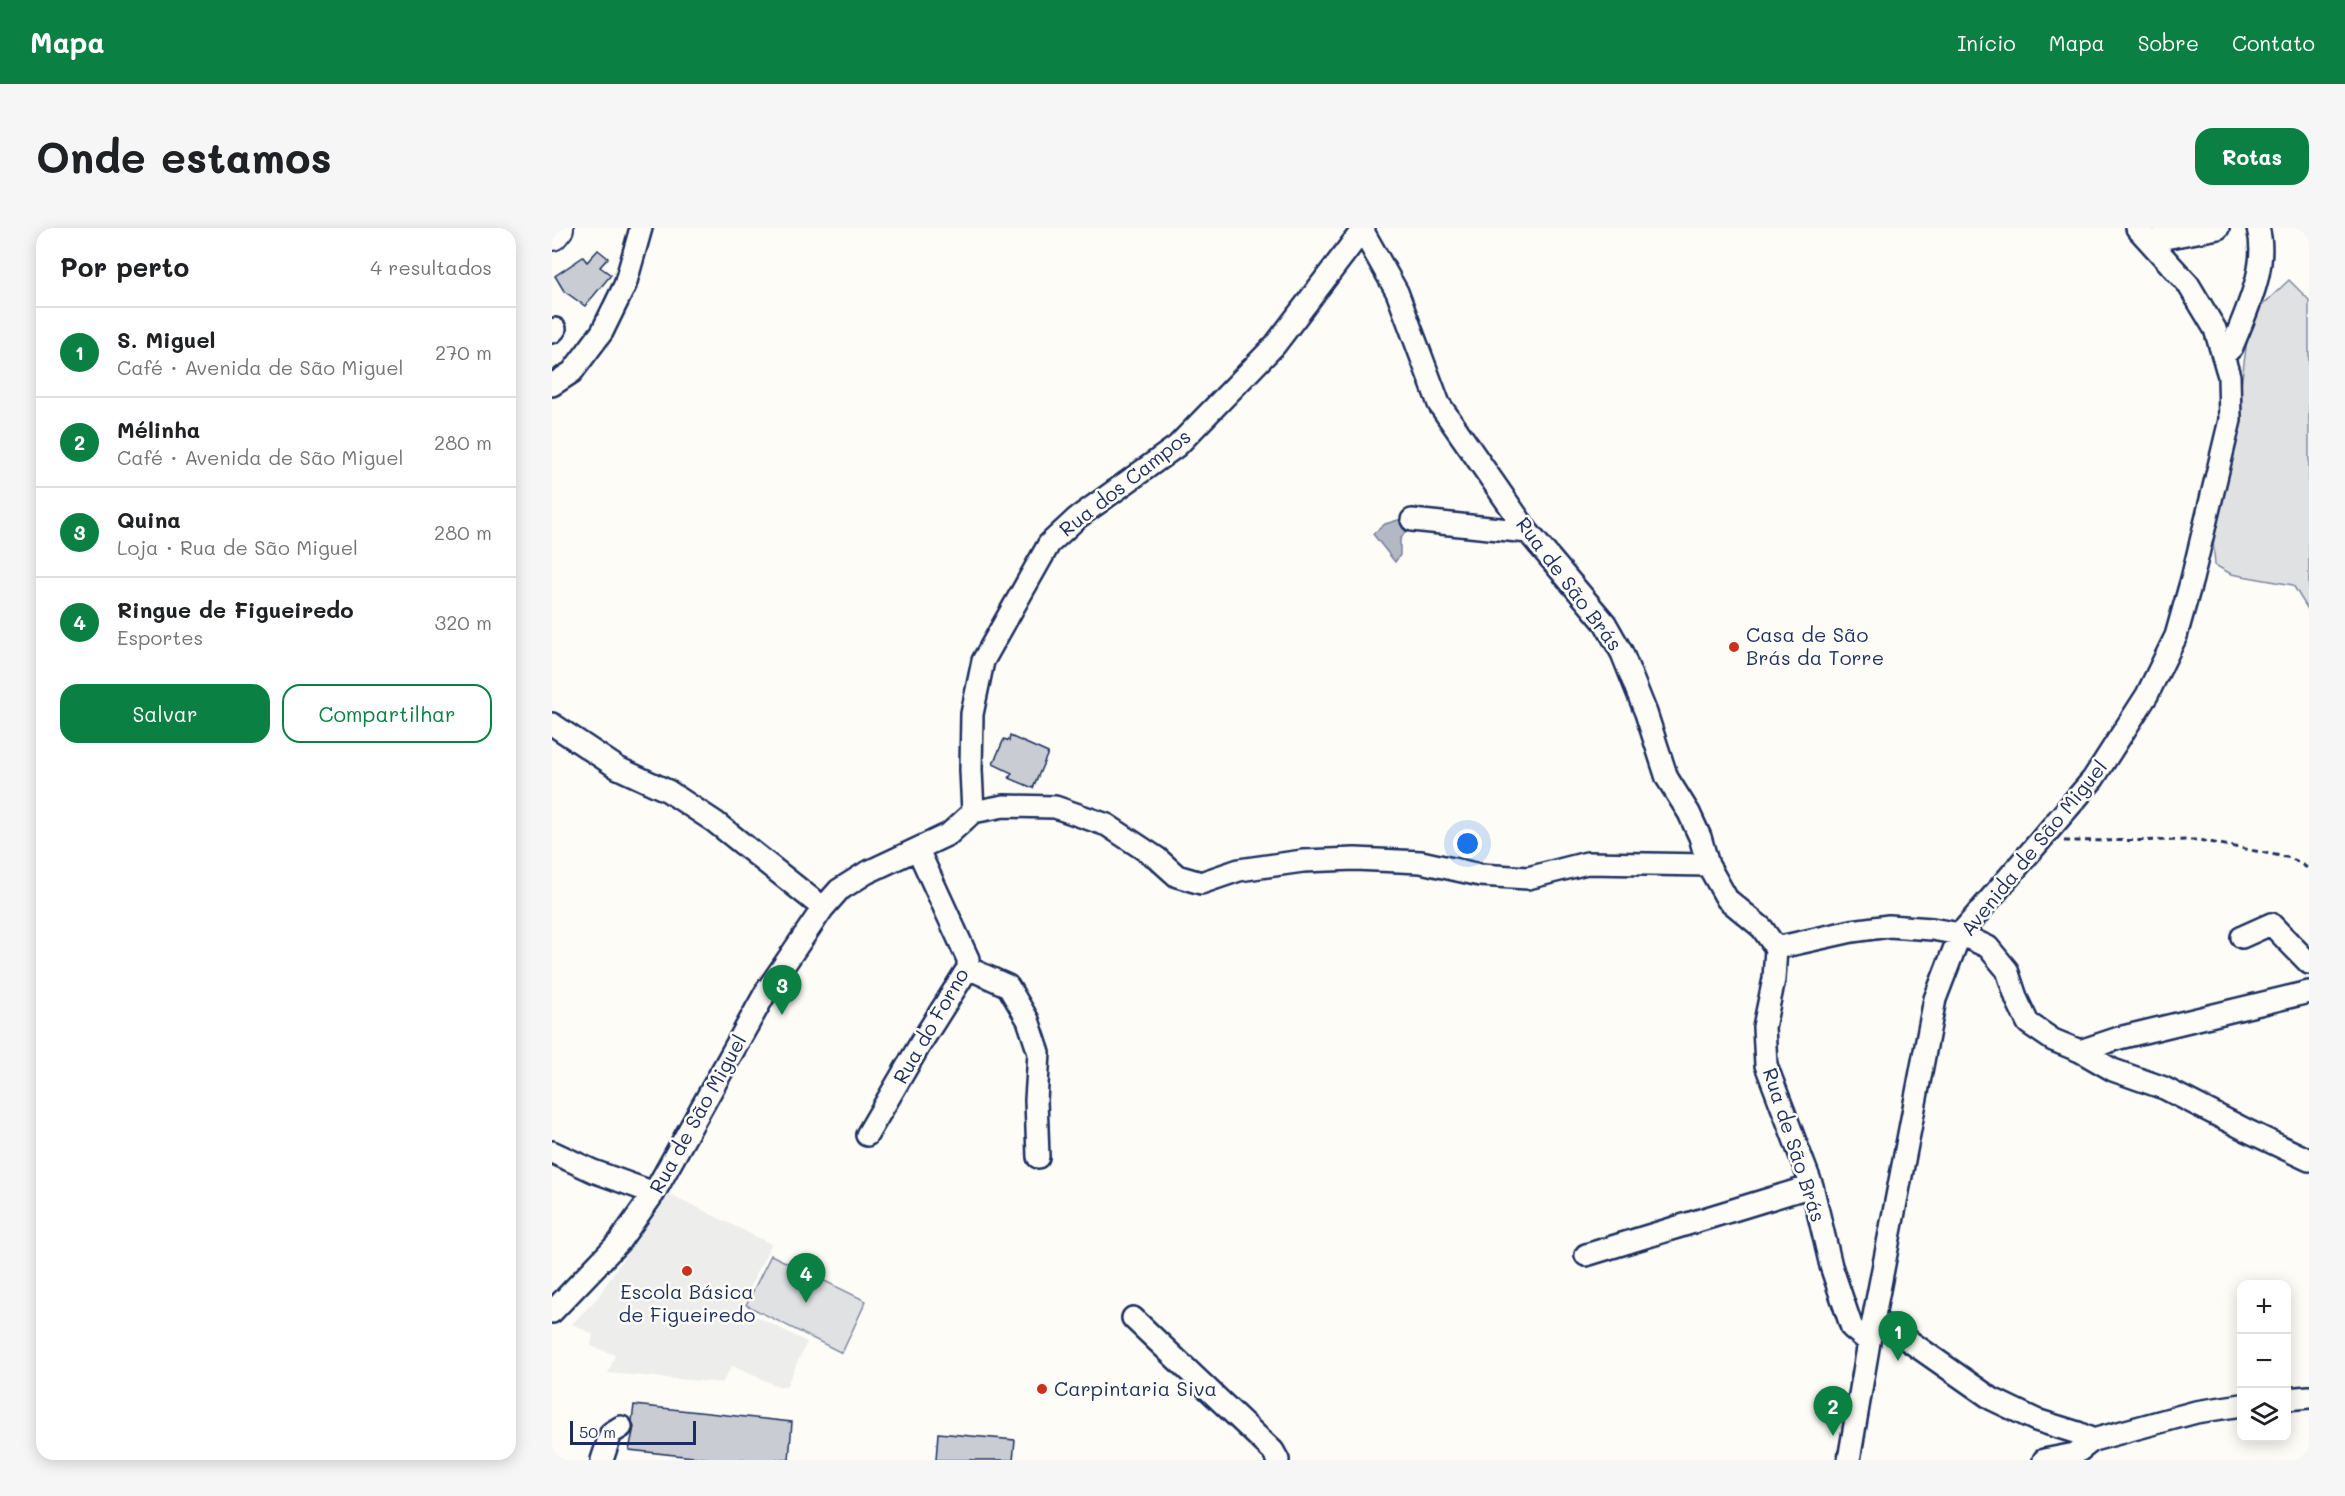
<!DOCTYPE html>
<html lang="pt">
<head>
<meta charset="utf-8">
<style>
  :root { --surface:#fff; --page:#f6f6f6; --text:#202124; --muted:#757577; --line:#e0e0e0; --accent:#0b8043 }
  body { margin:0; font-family:Mali,sans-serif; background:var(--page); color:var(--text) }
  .controls { position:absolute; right:18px; bottom:18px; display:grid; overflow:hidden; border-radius:12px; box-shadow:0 3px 15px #0003 }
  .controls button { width:54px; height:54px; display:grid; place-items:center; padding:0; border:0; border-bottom:2px solid var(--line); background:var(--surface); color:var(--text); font:30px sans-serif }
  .scale { position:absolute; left:18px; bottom:15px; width:126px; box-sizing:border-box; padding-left:6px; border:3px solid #1b2f5e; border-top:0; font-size:16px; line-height:21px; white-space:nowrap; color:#1b2f5e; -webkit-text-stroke:4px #fdfcf7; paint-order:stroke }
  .you { position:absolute; left:916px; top:616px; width:21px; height:21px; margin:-15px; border:4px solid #fff; border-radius:50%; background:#1a73e8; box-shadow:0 0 0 9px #1a73e833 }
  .badge { display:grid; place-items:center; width:39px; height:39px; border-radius:50%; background:var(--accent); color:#fff; font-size:20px; font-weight:700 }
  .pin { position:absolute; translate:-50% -50px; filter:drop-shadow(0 2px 3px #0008) }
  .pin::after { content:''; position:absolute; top:32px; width:21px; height:18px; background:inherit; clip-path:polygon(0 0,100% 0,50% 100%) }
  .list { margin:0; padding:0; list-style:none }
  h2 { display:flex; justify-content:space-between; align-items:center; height:78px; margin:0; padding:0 24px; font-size:26px }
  h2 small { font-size:20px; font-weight:400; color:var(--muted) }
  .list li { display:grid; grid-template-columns:39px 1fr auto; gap:18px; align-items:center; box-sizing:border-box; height:90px; padding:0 24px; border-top:2px solid var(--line) }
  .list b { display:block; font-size:22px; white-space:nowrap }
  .list p { margin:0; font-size:20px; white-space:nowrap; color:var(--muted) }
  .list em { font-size:20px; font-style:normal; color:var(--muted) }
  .actions { display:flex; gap:12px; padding:18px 24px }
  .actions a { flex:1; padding:14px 0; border:2px solid var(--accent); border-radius:18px; text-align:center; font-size:21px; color:var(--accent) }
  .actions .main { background:var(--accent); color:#fff }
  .icon { flex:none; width:33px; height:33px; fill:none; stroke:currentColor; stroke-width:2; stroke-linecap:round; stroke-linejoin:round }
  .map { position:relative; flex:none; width:1757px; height:1232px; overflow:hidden; border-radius:18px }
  header { display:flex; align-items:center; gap:36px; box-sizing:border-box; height:84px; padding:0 30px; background:var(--accent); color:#fff }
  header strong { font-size:28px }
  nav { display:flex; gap:33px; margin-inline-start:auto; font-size:21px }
  .intro { display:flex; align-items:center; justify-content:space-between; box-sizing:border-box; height:144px; padding:0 36px }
  h1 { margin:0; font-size:42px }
  .button { padding:15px 27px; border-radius:18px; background:var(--accent); color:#fff; font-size:21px; font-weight:700 }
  main { display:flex; gap:36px; padding:0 36px }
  aside { flex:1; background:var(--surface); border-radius:18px; box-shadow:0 3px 15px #0003 }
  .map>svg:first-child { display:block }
</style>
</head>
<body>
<header>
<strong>Mapa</strong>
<nav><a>Início</a><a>Mapa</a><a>Sobre</a><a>Contato</a></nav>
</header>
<div class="intro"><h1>Onde estamos</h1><a class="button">Rotas</a></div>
<main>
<aside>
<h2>Por perto<small>4 resultados</small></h2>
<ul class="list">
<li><span class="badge">1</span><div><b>S. Miguel</b><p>Café · Avenida de São Miguel</p></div><em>270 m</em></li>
<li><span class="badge">2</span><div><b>Mélinha</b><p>Café · Avenida de São Miguel</p></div><em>280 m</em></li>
<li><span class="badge">3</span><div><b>Quina</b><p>Loja · Rua de São Miguel</p></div><em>280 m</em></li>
<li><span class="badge">4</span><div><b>Ringue de Figueiredo</b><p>Esportes</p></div><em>320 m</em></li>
</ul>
<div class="actions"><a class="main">Salvar</a><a>Compartilhar</a></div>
</aside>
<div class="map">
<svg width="1757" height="1232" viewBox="0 0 1757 1232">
  <rect width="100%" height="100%" fill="#fdfcf7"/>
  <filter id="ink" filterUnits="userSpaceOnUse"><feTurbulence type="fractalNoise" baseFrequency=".0167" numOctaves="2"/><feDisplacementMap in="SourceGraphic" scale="12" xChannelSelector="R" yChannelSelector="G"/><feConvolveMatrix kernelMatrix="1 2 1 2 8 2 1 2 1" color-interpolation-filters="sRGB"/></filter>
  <g filter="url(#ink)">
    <path fill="#edeeec" d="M118,966L219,1016L188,1080L255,1114L234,1159L225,1158L180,1138L170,1155L56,1145L63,1127L39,1118L41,1106L20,1096L45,1070L103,983Z"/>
    <path fill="#e0e1e3" stroke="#7e88a0" stroke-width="1.5" d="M1737,52L1757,72V383L1741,357L1679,346L1663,337L1661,311L1667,276L1680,227L1698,89Z
      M219,1027L314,1073L290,1125L194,1077Z"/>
    <path fill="#b3b8c5" stroke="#76819c" stroke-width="1.5" d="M850,291L855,301L848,312V327L843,334L821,306L833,296Z"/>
    <path fill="#c9ccd3" stroke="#1b2f5e" stroke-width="1.5" d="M46,22L56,30L48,39L59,47L33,78L12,63L3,48L31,29L35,34Z
      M458,508L496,525L481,560L457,550L460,545L441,536L452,511L457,513Z
      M82,1177L240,1194L237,1232H169L77,1222L82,1199L80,1193Z
      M386,1205L463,1212L461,1232H384Z"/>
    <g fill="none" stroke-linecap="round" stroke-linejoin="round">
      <defs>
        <path id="minor" d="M809,0L845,64L887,176L976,304L1053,395L1070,425L1094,485L1115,550L1137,585L1148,609L1156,637L1175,671L1210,700L1224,720L1222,751L1212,799L1214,837L1260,958L1279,1038L1300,1100L1317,1114
          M1597,13L1666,0
          M0,104L3,101
          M1671,128L1680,119C1694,83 1717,38 1706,0
          M0,157L20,144L50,104L73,57L89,0
          M860,292L976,304
          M0,496L66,540L116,563L163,594L271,680
          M421,584L419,542L420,486L431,433L497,316L525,290L625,218L723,117L812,0
          M1690,709L1719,696L1757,735
          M1224,720L1300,703L1337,698L1380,701L1408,706L1436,719L1455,742L1465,772L1476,795L1501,812L1528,823L1561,842L1612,860L1698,904L1757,932
          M416,740L456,758L476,792L487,825L484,872L486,929
          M1528,823L1567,810L1757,764
          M315,907L370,813L416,740V731L366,622
          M0,924L41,943L102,965
          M1034,1027L1260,958
          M0,1084L67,1014L102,965L215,762L271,680L287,662L314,645L397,606L421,584L452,578L503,579L555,597L605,630L625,648L649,655L687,642L751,633L803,631L869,634L928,647L976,650L1035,635L1156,637
          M581,1090L721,1223L726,1232
          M1321,1094L1337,1099L1440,1171L1484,1192L1526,1205L1541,1212
          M1734,1171L1757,1169
          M50,1232L59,1205L69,1199
          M1297,1232L1317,1114L1383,771L1408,706L1541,551L1595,467L1624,408L1640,351L1667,238L1678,192L1677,148L1663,101L1636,56L1585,0
          M1492,1232L1523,1226L1541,1212L1644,1184L1690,1177"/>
        <path id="highway" d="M0,6L5,0"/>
      </defs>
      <use href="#minor" stroke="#1b2f5e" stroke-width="26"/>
      <use href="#highway" stroke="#1b2f5e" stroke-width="36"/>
      <path stroke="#1b2f5e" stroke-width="3" stroke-dasharray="6 4.5" stroke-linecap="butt" d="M1512,613L1647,612L1739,630L1757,641"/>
      <use href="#minor" stroke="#fdfcf7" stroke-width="21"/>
      <use href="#highway" stroke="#fdfcf7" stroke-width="32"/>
    </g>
  </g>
  <g fill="#c8321e" stroke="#fdfcf7" stroke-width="2">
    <circle cx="1182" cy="419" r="6"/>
    <circle cx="135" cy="1043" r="6"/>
    <circle cx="490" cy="1161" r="6"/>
  </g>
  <g text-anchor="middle" stroke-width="5" stroke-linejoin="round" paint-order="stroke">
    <g font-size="20" fill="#1b2f5e" stroke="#fdfcf7">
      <text transform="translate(573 255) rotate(-38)" y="7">Rua dos Campos</text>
      <text transform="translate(1017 356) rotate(53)" y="7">Rua de São Brás</text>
      <text transform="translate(1482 620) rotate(-51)" y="7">Avenida de São Miguel</text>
      <text transform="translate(379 798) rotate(-60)" y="7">Rua do Forno</text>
      <text transform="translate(146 886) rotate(-61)" y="7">Rua de São Miguel</text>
      <text transform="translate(1242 917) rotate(72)" y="7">Rua de São Brás</text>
    </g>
    <g font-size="20" fill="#1b2f5e" stroke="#fdfcf7" text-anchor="start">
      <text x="1194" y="414">Casa de São<tspan x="1194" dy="23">Brás da Torre</tspan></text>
      <text x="135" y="1071" text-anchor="middle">Escola Básica<tspan x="135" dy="23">de Figueiredo</tspan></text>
      <text x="502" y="1168">Carpintaria Siva</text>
    </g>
  </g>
</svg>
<div class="controls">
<button>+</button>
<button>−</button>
<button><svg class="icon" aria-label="layers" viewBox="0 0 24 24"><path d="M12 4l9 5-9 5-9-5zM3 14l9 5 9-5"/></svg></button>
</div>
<div class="scale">50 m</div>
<div class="you"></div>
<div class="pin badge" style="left:1346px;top:1133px">1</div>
<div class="pin badge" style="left:1281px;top:1208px">2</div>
<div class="pin badge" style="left:230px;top:787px">3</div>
<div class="pin badge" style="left:254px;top:1075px">4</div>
</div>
</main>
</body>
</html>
